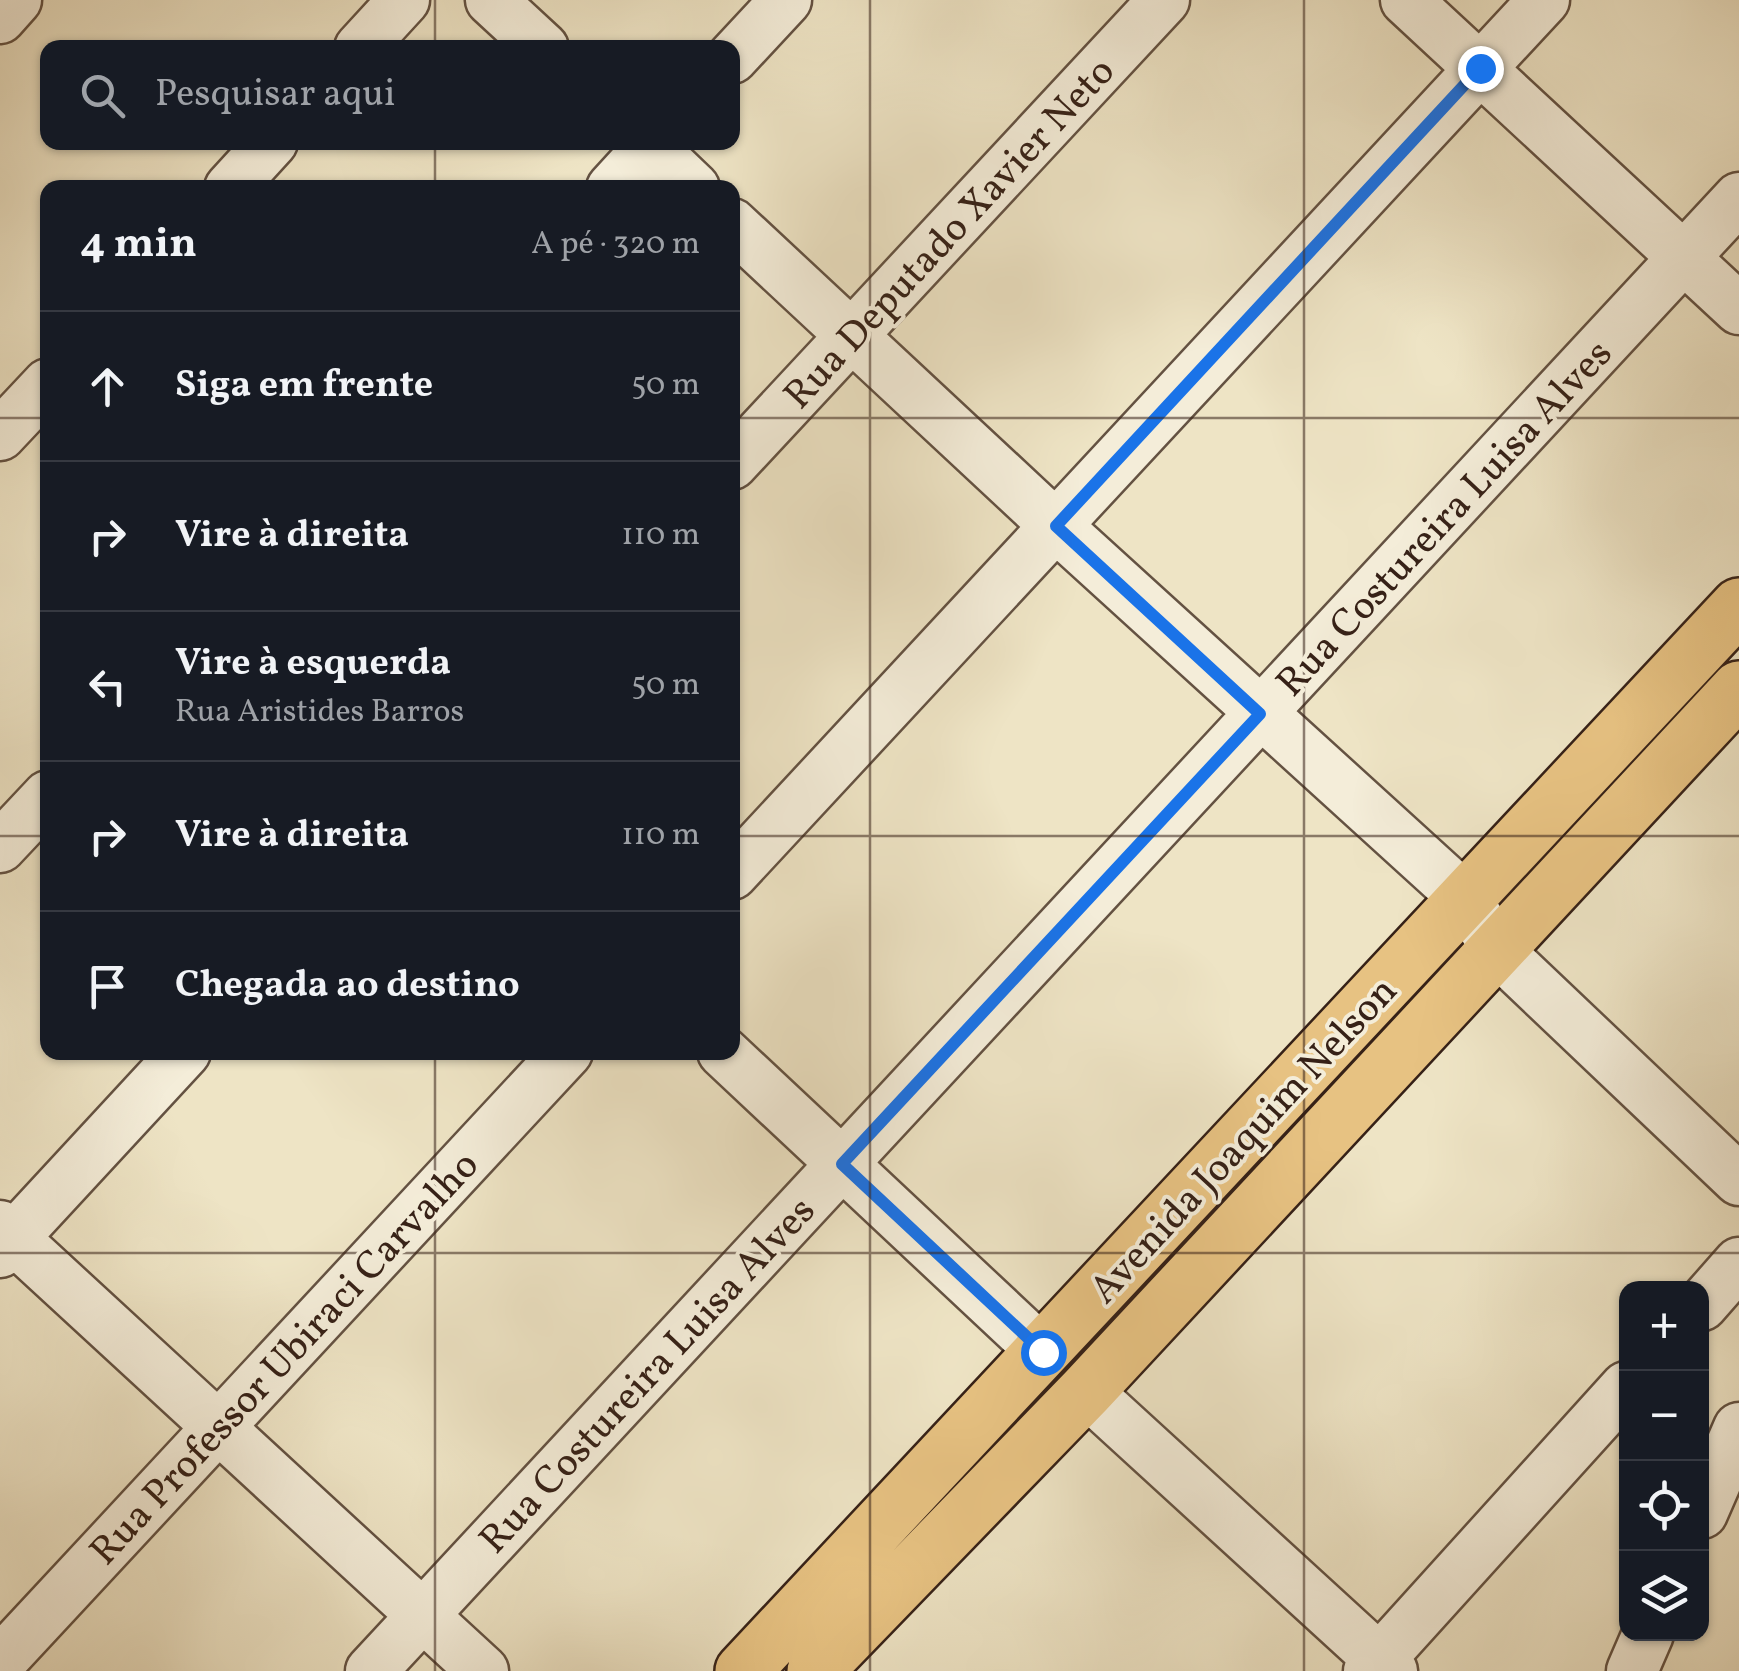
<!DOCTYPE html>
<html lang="pt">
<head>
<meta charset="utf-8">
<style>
  :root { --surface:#171b24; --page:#20242c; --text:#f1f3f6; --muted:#9ea1a6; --line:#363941 }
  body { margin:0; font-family:Vollkorn,serif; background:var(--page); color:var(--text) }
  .controls { position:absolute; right:30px; bottom:30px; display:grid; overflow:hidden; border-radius:20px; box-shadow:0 2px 8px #0004 }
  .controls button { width:90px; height:90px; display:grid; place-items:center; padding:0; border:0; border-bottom:2px solid var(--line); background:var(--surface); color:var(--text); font:50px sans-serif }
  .stop { position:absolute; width:30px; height:30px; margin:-22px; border:8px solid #1a73e8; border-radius:50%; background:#fff }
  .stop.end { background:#1a73e8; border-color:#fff; box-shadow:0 2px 10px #0008 }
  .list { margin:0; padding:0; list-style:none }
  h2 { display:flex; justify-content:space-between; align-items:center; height:130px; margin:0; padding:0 40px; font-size:42px }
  h2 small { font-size:32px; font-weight:400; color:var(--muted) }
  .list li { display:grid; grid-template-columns:65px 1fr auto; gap:30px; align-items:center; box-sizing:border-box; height:150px; padding:0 40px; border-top:2px solid var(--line) }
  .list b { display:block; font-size:38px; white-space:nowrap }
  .list p { margin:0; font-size:32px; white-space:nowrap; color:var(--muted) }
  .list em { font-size:32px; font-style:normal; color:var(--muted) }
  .icon { flex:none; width:55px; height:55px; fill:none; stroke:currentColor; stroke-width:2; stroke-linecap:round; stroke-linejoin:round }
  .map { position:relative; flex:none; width:1739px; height:1671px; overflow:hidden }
  .search { position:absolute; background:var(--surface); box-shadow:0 2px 8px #0004; left:40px; top:40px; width:700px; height:110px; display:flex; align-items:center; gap:25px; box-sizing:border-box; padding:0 35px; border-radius:20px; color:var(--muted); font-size:38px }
  .panel { position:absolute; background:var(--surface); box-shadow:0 2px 8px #0004; left:40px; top:180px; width:700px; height:880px; border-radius:20px }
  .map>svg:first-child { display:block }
</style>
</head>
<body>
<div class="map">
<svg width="1739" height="1671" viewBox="0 0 1739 1671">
  <rect width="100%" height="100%" fill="#eee4c5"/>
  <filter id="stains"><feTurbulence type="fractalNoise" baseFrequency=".002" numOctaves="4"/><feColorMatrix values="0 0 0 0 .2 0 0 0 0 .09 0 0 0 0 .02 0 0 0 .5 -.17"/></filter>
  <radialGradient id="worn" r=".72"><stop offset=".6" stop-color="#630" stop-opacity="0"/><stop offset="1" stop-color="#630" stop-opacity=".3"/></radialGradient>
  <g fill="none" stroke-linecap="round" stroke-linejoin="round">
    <defs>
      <path id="minor" d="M491,0L543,48
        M1406,0L1739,309
        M0,18L16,0
        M360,48L404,0
        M732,58L786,0
        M646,142L694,188
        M230,188L272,142
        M612,188L654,142
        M732,224L1056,526L1466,899L1498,951L1739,1180
        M0,435L48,384
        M732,464L1164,0
        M0,847L48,796
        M732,874L1544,0
        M723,1052L1043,1352
        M0,1226L483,1671
        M0,1252L185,1052
        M1702,1305L1739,1263
        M1086,1391L1392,1671
        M1702,1513L1739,1428
        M0,1662L567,1052
        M371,1671L1739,198
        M1369,1671L1626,1387
        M1632,1671L1648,1634"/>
      <path id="major" d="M743,1671L1739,606
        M815,1671L1086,1391L1739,689"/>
    </defs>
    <use href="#minor" stroke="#645242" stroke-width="55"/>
    <use href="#major" stroke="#362117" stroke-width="60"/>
    <use href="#minor" stroke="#f4edd9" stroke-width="50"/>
    <use href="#major" stroke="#e7c282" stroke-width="55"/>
  </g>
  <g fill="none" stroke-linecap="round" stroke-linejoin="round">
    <path stroke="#1a73e8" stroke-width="12" d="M1043,1352L842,1164L1260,714L1056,526L1480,68"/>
  </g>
  <path fill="none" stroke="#362117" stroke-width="2.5" stroke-opacity="0.55" d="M435,0V48M870,0V1671M1304,0V1671M435,142V188M0,418H48M732,418H1739M0,836H48M732,836H1739M435,1052V1671M0,1253H1739"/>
  <g text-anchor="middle" stroke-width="8" stroke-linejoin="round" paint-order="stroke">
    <g font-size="40" fill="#362117" stroke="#f4edd9">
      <text transform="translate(948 232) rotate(-47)" y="14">Rua Deputado Xavier Neto</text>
      <text transform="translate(1443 517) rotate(-47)" y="14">Rua Costureira Luisa Alves</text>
      <text transform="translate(1242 1139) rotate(-47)" y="14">Avenida Joaquim Nelson</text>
      <text transform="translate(283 1357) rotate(-47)" y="14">Rua Professor Ubiraci Carvalho</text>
      <text transform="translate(646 1374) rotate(-47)" y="14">Rua Costureira Luisa Alves</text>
    </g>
  </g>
  <rect width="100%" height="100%" filter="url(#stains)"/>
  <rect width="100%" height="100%" fill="url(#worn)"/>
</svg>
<div class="controls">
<button>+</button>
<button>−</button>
<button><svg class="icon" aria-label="locate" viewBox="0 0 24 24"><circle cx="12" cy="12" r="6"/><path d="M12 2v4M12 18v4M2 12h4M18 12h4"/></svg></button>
<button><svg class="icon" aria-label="layers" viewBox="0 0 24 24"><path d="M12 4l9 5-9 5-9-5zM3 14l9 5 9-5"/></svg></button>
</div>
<div class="stop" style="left:1043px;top:1352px"></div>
<div class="stop end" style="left:1480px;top:68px"></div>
<div class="search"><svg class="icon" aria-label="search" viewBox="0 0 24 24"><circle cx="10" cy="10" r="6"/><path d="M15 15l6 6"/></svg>Pesquisar aqui</div>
<section class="panel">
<h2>4 min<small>A pé · 320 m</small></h2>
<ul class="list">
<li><svg class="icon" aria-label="ahead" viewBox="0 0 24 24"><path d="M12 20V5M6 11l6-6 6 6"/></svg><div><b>Siga em frente</b></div><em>50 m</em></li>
<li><svg class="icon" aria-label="right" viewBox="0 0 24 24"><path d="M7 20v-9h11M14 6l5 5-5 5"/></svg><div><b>Vire à direita</b></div><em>110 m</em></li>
<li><svg class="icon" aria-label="left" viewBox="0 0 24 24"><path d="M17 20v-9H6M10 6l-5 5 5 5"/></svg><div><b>Vire à esquerda</b><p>Rua Aristides Barros</p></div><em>50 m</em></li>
<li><svg class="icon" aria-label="right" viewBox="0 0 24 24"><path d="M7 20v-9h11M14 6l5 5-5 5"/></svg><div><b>Vire à direita</b></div><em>110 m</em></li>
<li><svg class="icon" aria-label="arrive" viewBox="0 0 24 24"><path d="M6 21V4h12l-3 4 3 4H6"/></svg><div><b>Chegada ao destino</b></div></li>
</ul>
</section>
</div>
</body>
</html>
